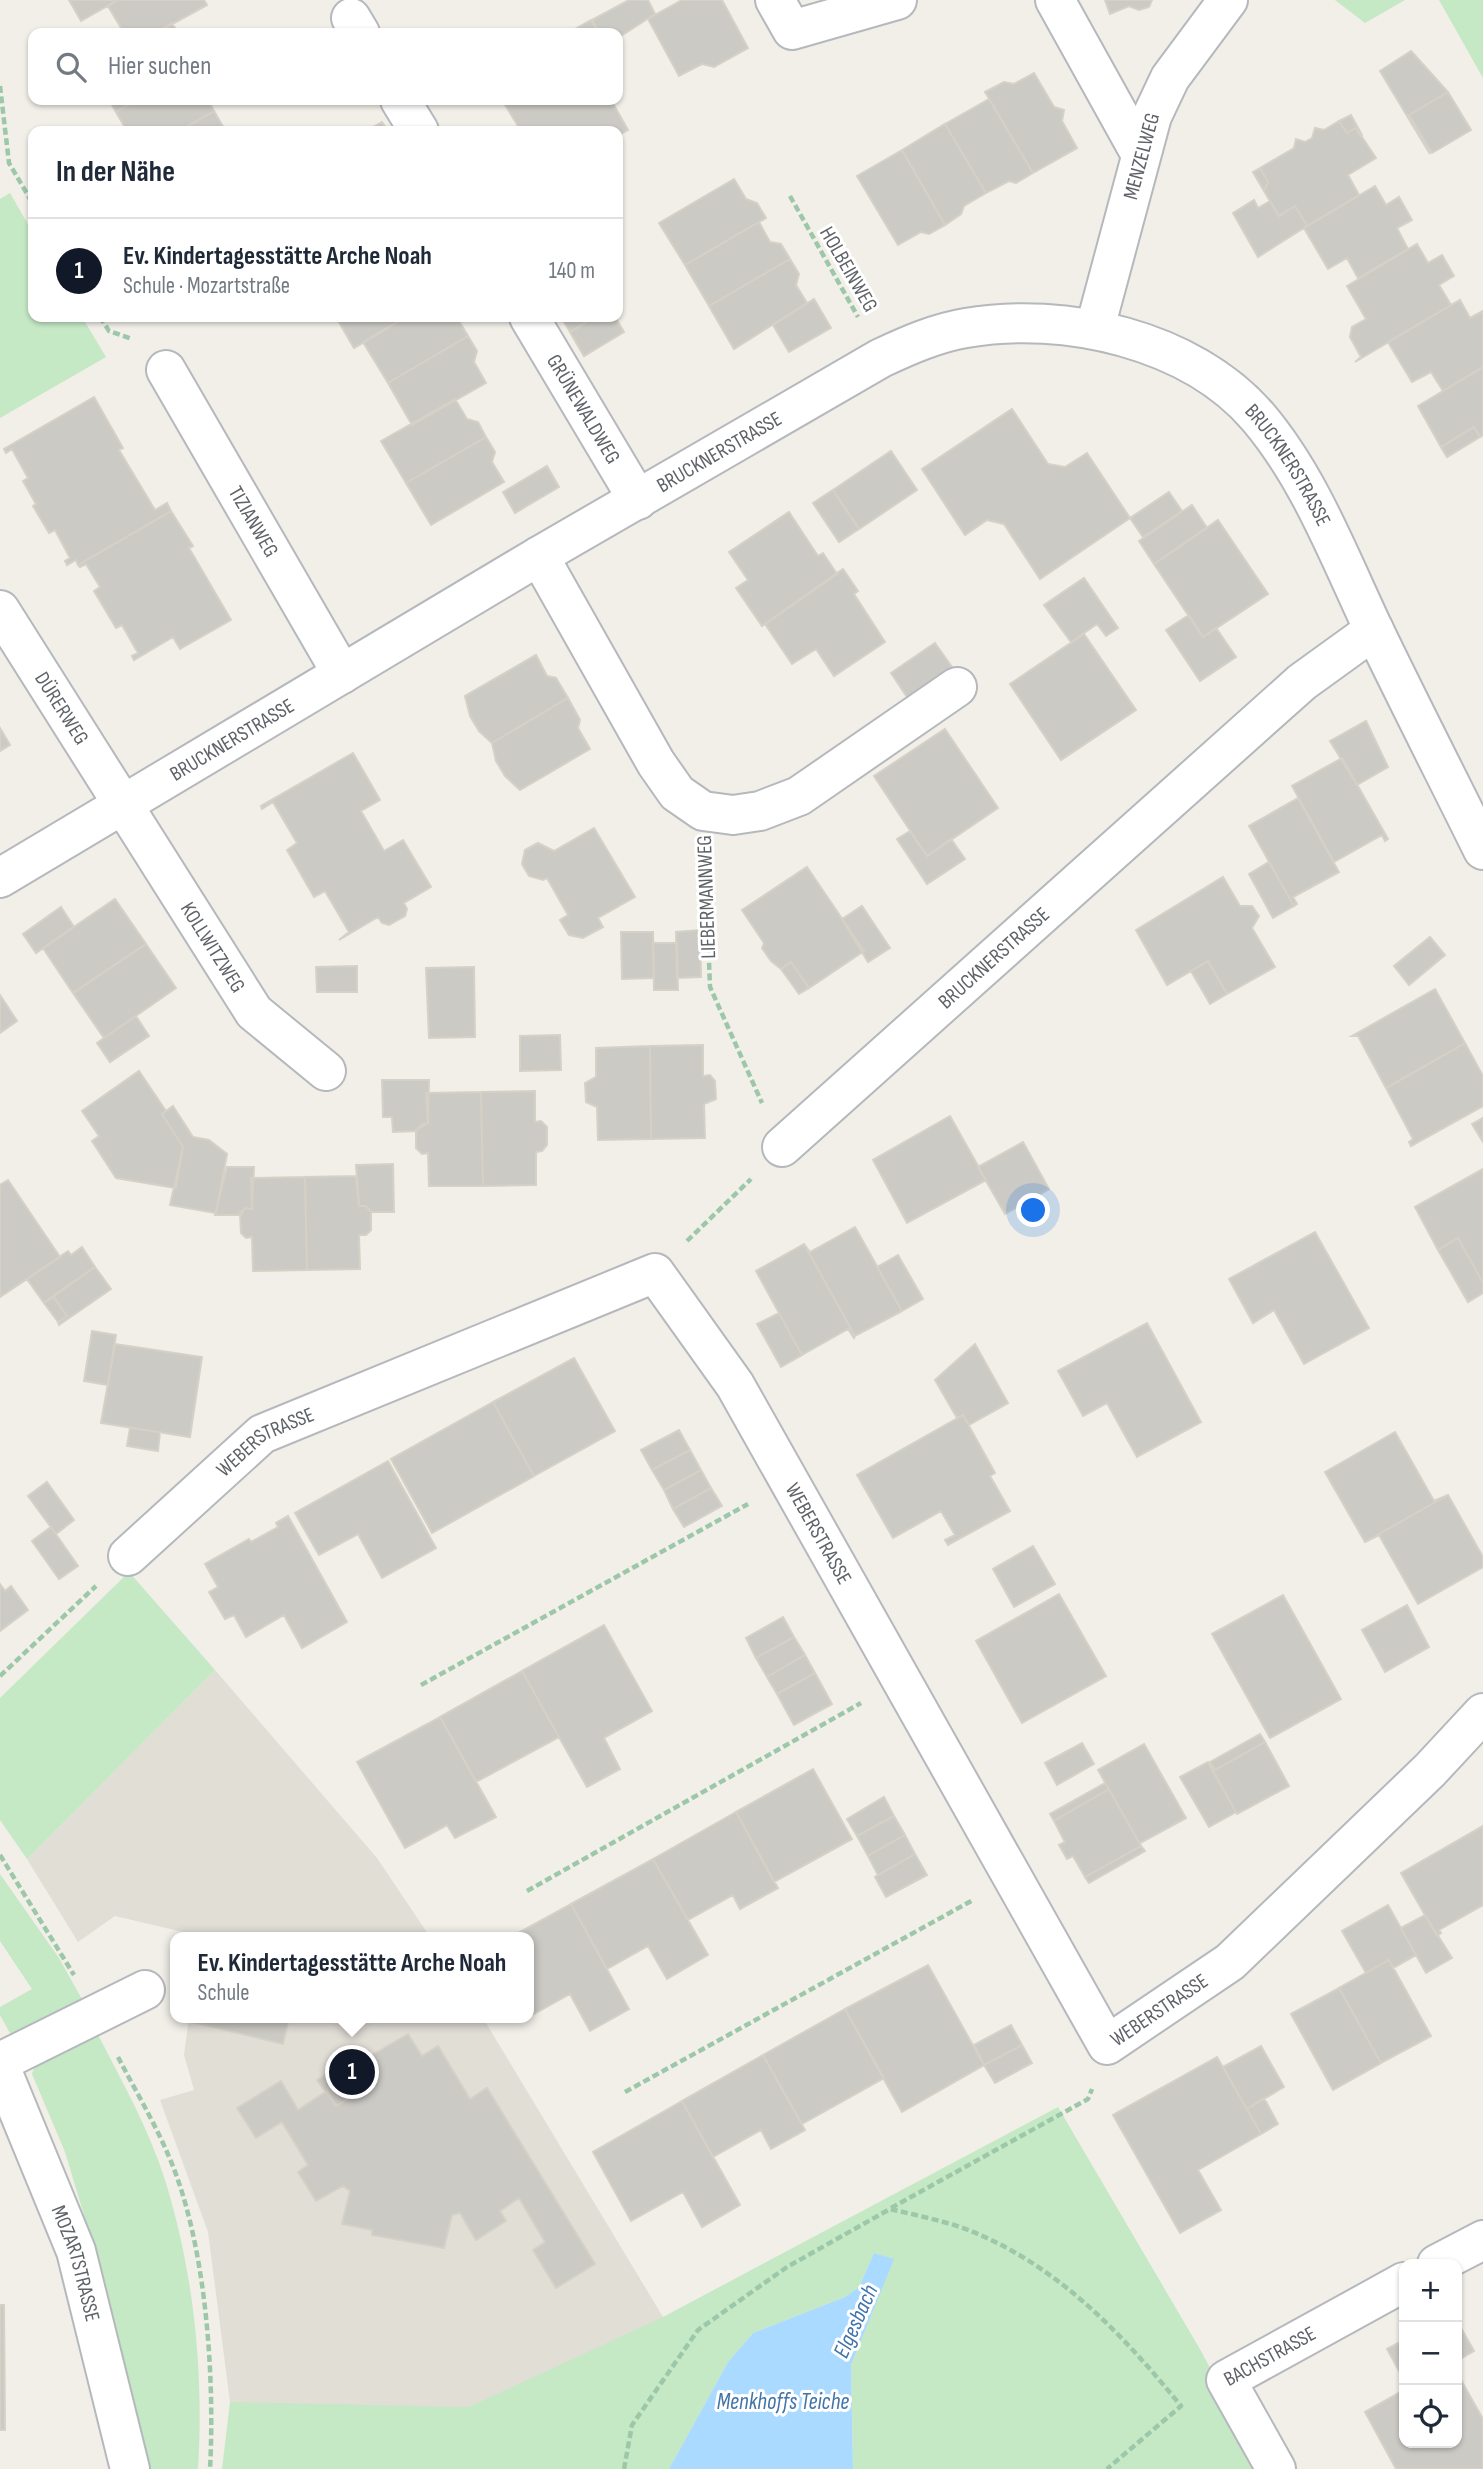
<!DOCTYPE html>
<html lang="de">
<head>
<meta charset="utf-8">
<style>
  :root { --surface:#fff; --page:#f2f2f3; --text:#1f2937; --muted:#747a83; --line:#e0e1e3; --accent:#111827 }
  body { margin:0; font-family:"Sofia Sans Condensed",sans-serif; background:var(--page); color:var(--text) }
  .controls { position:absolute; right:21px; bottom:21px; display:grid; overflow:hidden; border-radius:14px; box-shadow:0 2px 5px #0004 }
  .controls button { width:63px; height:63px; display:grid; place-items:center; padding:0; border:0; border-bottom:2px solid var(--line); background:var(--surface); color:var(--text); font:35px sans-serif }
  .you { position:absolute; left:1034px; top:1211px; width:24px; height:24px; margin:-18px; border:5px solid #fff; border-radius:50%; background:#1a73e8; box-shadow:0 0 0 10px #1a73e833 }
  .badge { display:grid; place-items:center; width:46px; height:46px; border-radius:50%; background:var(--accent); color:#fff; font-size:23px; font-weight:700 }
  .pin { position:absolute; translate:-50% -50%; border:4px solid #fff; box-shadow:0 2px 7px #0006 }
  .popup { position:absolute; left:170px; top:1932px; width:364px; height:91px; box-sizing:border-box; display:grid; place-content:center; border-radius:14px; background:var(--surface); filter:drop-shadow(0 2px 5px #0005); font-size:23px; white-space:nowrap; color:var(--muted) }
  .popup b { font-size:26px; color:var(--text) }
  .popup::after { content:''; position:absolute; left:50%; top:100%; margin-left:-14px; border:14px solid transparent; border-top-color:var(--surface) }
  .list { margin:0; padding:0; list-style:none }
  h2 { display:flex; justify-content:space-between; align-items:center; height:91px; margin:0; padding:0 28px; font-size:30px }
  h2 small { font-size:23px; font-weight:400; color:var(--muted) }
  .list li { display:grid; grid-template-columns:46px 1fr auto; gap:21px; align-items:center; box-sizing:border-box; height:105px; padding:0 28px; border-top:2px solid var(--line) }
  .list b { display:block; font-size:26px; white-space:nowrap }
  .list p { margin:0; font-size:23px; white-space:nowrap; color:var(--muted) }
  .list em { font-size:23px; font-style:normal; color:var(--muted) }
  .icon { flex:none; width:38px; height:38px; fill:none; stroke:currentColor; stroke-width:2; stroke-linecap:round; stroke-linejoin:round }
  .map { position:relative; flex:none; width:1483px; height:2469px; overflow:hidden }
  .search { position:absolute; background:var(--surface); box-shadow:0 2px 5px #0004; left:28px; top:28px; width:595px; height:77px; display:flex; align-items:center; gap:18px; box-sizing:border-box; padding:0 24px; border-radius:14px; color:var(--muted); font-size:26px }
  .panel { position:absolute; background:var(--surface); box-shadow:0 2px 5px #0004; left:28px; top:126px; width:595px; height:196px; border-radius:14px }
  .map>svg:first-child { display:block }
</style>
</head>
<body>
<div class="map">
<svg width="1483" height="2469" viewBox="0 0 1483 2469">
  <rect width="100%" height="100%" fill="#f1efe8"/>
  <path fill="#e1ded6" d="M215,1670L377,1858L430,1937H204L115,1916L78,1942L27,1859Z
    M189,2018H483L663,2317L591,2398L234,2469L230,2402L208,2232L160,2100L194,2090L184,2055Z"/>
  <path fill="#c5e8c5" d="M1335,0H1405L1365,23Z
    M1439,0H1483V78Z
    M10,193L33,233V317H82L106,357L0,418V199Z
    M129,1572L215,1670L27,1859L0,1820V1698Z
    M0,1874L59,1958L83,2001L12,2037L0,2015V2007L32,1989L0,1941Z
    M94,2027C120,2078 149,2128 166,2183C194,2275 204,2373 198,2469H149L93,2245L65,2152L32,2074L39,2055Z
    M1058,2107L1201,2351L1264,2469H853L851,2365L893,2259L874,2253L859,2287L845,2297L753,2333L728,2362L669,2469H222L230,2402L469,2407L663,2317Z"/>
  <path fill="#aadaff" d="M874,2253L894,2259L851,2365L853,2469H669L728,2362L753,2333L845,2297L859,2287Z"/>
  <path fill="#cccac5" stroke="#d6d1c6" stroke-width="2" d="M69,0H118L81,21Z
    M118,0H204L207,5L156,33H124L108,6Z
    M629,0H648L655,14L618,38V33H599L592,20Z
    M682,0H722L748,48L714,67L702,64L679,76L648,19Z
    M1105,0H1152L1149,7L1139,10L1129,6L1110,14Z
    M591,20L599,33H568Z
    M172,23L178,33H156Z
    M1411,51L1448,92L1409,115L1430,154L1380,71Z
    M1034,73L1054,107L1064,110L1062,121L1077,148L1033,173L985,92L1004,82L1014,84Z
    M1448,92L1471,130L1432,153L1409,115Z
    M989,99L1033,173L1016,183L1009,181L986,193L945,124Z
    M109,100H137L116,112Z
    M137,100H208L214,111L179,131H127L116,112Z
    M509,100H611L628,130L618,136V131H521L504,103Z
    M214,111L225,130L232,131H179Z
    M1351,115L1362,135L1360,136L1356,128L1347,133L1339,121Z
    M1339,121L1347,133L1356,128L1376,158L1348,175L1359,195L1307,226L1295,206L1279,216L1264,191L1268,182L1260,168L1294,148L1296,139L1305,142L1312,138L1315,128L1324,130Z
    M382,122L388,131H366Z
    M945,124L986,193L964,206L961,214L945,225L902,150Z
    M902,150L945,225L929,234L921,232L898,245L857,176Z
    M1260,168L1268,182L1264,191L1253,172Z
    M734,179L746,199L757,203L766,218L685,265L659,223Z
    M1375,186L1386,205L1399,197L1412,220L1397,228L1408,249L1358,278L1347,258L1328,269L1304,228Z
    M1254,200L1258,208L1270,201L1279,216L1295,206L1307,226L1258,257L1233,213Z
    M759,222L770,242L781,244L790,259L709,306L685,265Z
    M1417,244L1428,263L1442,255L1454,276L1439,285L1451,305L1355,362L1361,357L1350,337L1352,327L1366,319L1347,286Z
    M790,259L799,274L796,285L807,303L734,349L709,306Z
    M814,299L831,328L789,352L773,325Z
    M1460,300L1470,318L1483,311V367L1443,391L1431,372L1412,382L1388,342Z
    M336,317H406L354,348Z
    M406,317H448L459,321L468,336L388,383L363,342Z
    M561,317H595L570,332Z
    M595,317H615L624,332L584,356L570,332Z
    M468,336L477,351L474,362L486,383L412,425L388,383Z
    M1483,367V435L1480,437L1474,427L1441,447L1418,406Z
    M94,397L123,448L119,450L155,510L167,503L171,511L78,565L76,560L67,565L65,561L70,558L55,530L49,533L33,506L36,504L23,481L28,478L12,449L6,453L4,449Z
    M455,399L467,419L478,422L486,437L406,483L381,441Z
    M1012,409L1048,464L1065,467L1087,453L1130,518L1040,579L1004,524L987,520L965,535L922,469Z
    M1474,427L1480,437L1447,457L1441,447Z
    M486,437L495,452L492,462L504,482L431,525L406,483Z
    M891,451L917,490L859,529L833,490Z
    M547,466L559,487L515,513L503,492Z
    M833,490L859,529L839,542L813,503Z
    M1169,492L1182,511L1143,537L1130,518Z
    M1192,505L1207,528L1154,564L1139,541Z
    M171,511L193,546L189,548L231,620L180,649L173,637L134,660L132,656L138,653L122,625L116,628L94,591L100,587L86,564L80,567L78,565Z
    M789,512L818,556L823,553L837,574L762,626L736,588L748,580L729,552Z
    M1218,520L1268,594L1203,637L1154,564Z
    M843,569L858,591L854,594L885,642L834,676L816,649L792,664L765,624Z
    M1084,578L1118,628L1106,636L1097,624L1071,642L1044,605Z
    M1189,615L1203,637L1216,628L1236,657L1200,681L1166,630Z
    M1084,634L1136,710L1061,760L1010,684Z
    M935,643L952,667L907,697L891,673Z
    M536,655L547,676L556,678L568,698L492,743L479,731L470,716L465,696Z
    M568,698L580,720L578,728L590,749L520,790L505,776L496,761L492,743Z
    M1366,721L1388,767L1357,785L1330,741Z
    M0,728L10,745L0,751Z
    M945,729L998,808L927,856L874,776Z
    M353,753L380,800L361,811L384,851L403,840L431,887L404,903L407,909L405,916L389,925L382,923L378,917L339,940L349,932L325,891L314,897L287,850L297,843L273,802L262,809L261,806Z
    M1342,758L1388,839L1385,841L1382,835L1334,862L1292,786Z
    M1298,798L1339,872L1293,897L1297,904L1294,906L1249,826Z
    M594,828L635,897L598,918L603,927L583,938L569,935L560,920L568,915L547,878L543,880L529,876L522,864L525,850L538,843L554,851Z
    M910,831L927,856L951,839L965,859L927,884L897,839Z
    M1269,862L1294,906L1273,918L1249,874Z
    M807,867L864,951L809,988L791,962L781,969L771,961L762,948L764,943L742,910Z
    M1223,877L1240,906H1252L1259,916L1252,928L1275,967L1227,994L1208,961L1167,985L1136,930Z
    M115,899L146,944L73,993L43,948Z
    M862,906L890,948L868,962L842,919Z
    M61,907L74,927L36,953L23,934Z
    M700,930L701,977L677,978L676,932Z
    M621,932H653L654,978L622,979Z
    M1430,937L1445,955L1409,985L1394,966Z
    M653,943H677L678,990H654Z
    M146,944L176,988L104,1038L73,993Z
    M1208,961L1227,994L1210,1004L1191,971Z
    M791,962L809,988L799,994L781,969Z
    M357,966V992H317L316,967Z
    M474,967L475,1037L429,1038L426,968Z
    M1435,989L1465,1043L1386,1088L1358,1036H1352Z
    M0,995L17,1021L0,1033Z
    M136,1016L149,1036L110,1062L97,1043Z
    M560,1035L561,1070L520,1071V1036Z
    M1465,1043L1483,1076V1106L1411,1146L1409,1142L1413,1139L1386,1088Z
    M703,1045V1076L710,1075L715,1081L716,1099L704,1104L705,1138L651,1139L650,1046Z
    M650,1046L651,1139L598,1140L597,1107L586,1102L585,1083L596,1077V1048Z
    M139,1071L166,1111L162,1114L183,1147L176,1188L116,1178L92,1141L99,1136L82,1111Z
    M382,1080H429L428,1123L422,1124L416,1131L393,1132L392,1117H383Z
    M535,1091V1122L541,1121L547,1127V1145L542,1151L536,1152V1185L483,1186L481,1092Z
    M481,1092L483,1186H429L428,1153L422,1154L416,1148V1130L428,1123L426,1093Z
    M173,1106L193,1137L209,1140L227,1154L216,1213L170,1205L183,1147L162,1114Z
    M950,1116L986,1180L907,1223L873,1160Z
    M1483,1118V1142L1472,1124Z
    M1023,1142L1049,1189L1005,1214L978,1167Z
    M393,1164L394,1212H371L366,1206H359L356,1165Z
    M227,1167H254L252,1209L245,1208L241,1215H215Z
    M1483,1169V1283L1458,1238L1438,1250L1415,1207Z
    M356,1176L359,1206H366L371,1212V1230L366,1235H359L360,1269L307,1270L305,1177Z
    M305,1177L307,1270L253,1271L252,1237L246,1238L241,1233L240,1213L245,1208L252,1209L251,1178Z
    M8,1180L60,1257L0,1297V1185Z
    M855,1227L902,1311L855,1336L804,1244L810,1252Z
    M1315,1232L1369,1328L1304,1364L1274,1310L1253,1323L1229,1279Z
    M1458,1238L1483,1283V1293L1468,1302L1438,1250Z
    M804,1244L855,1336L854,1338L848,1329L802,1355L756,1271Z
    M82,1247L95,1267L44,1303L27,1279L68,1251L71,1255Z
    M898,1255L923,1299L902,1311L877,1267Z
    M95,1267L111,1289L59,1325L58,1322L67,1316L53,1296Z
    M53,1296L67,1316L58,1322L44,1303Z
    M779,1313L802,1355L781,1367L757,1324Z
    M1147,1323L1201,1422L1137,1457L1107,1403L1083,1416L1058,1371Z
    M92,1331L116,1335L108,1385L84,1381Z
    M115,1344L202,1357L190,1437L101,1423Z
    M975,1344L1008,1403L969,1425L963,1415L957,1418L935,1380Z
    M574,1358L615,1431L534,1476L493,1402Z
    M493,1402L534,1476L432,1533L391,1459Z
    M963,1415L995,1473L990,1476L1010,1511L948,1545L945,1540L955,1535L941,1511L893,1538L857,1475Z
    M130,1428L160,1432L158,1451L127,1446Z
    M679,1430L690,1450L652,1470L641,1450Z
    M1395,1432L1434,1501L1448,1495L1365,1542L1325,1472Z
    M690,1450L701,1470L664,1490L652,1470Z
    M388,1461L436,1548L382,1578L358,1534L319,1555L295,1513Z
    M701,1470L711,1488L673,1509L664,1490Z
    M47,1482L74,1520L56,1534L28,1496Z
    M711,1488L722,1506L684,1527L673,1509Z
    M1448,1495L1483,1557V1567L1418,1604L1379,1535L1365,1542Z
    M288,1516L347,1622L302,1648L284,1615L246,1637L234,1615L225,1619L209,1592L218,1587L205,1564L249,1539L251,1542L278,1527L276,1523Z
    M51,1527L78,1566L59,1579L32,1541Z
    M1033,1546L1055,1584L1014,1607L993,1569Z
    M0,1584L5,1591L11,1586L28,1610L0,1631Z
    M1059,1594L1106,1676L1022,1723L976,1641Z
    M1283,1595L1341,1699L1270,1738L1212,1634Z
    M1407,1605L1429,1647L1385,1672L1362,1630Z
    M783,1617L794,1637L756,1658L746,1638Z
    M604,1625L652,1711L604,1738L620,1769L587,1787L522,1671Z
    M794,1637L805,1655L767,1677L756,1658Z
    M805,1655L815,1673L777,1694L767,1677Z
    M522,1671L559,1737L476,1782L440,1717Z
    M815,1673L832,1704L794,1725L777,1694Z
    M440,1717L496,1817L455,1838L447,1825L405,1848L357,1762Z
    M1260,1734L1265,1742L1215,1770L1210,1762Z
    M1265,1742L1289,1786L1237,1814L1208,1763L1215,1770Z
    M1082,1743L1094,1764L1057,1785L1045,1763Z
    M1144,1744L1186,1818L1140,1843L1141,1846L1098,1770Z
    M1208,1762L1236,1812L1209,1827L1180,1777Z
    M813,1769L852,1839L774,1882L736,1812Z
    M1105,1783L1109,1789L1054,1821L1050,1814Z
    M1109,1789L1141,1846L1085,1877L1073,1856L1067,1859L1059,1845L1065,1842L1054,1821Z
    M884,1797L894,1816L857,1836L847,1819Z
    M736,1812L778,1888L740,1909L733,1895L688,1920L653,1859Z
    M894,1816L905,1835L868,1856L857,1836Z
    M1483,1826V1905L1439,1930L1441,1933L1437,1936L1401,1873Z
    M905,1835L915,1854L878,1875L868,1856Z
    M1141,1846L1145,1851L1089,1883L1085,1877Z
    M915,1854L927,1875L886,1897L875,1877Z
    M653,1859L708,1955L667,1979L648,1946L607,1969L571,1904Z
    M571,1904L629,2009L590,2031L570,1994L534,2014L529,2005V1937H511Z
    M1388,1905L1416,1955L1393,1968L1389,1960L1366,1973L1342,1931Z
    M1425,1915L1452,1958L1426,1973L1401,1928Z
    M1389,1960L1431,2036L1381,2063L1339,1988Z
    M928,1965L984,2065L902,2112L845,2009Z
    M1339,1988L1381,2063L1333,2090L1291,2014Z
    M845,2009L884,2078L802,2124L763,2055Z
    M193,2018H289L283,2044L192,2022Z
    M1011,2025L1022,2045L984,2065L974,2045Z
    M408,2034L422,2056L438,2046L470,2099L487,2088L595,2264L556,2288L533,2250L545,2242L519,2198L500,2211L506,2221L476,2240L460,2213L452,2215L444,2248L372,2235V2230L342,2224L350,2191L343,2186L316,2201L298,2172L308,2165L282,2122L256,2138L237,2108L281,2081L298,2110L327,2091L336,2106L351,2097L358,2075L353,2066Z
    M1022,2045L1032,2063L995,2083L984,2065Z
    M1261,2046L1284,2087L1247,2109L1223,2067Z
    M763,2055L805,2130L771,2149L761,2130L713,2157L682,2101Z
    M1217,2057L1261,2134L1198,2170L1221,2210L1180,2233L1113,2115Z
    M350,2060L358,2075L351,2097L336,2106L317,2080Z
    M1264,2098L1278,2124L1261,2134L1247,2109Z
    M682,2101L740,2205L702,2227L683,2192L631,2221L593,2152Z
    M0,2305H4L5,2430H0Z
    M1457,2321L1474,2351L1457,2361Z
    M1404,2340V2380L1387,2349Z
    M1457,2373L1483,2419V2469H1396L1365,2412L1404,2390V2443H1457Z"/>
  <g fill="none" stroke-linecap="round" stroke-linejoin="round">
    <defs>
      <g id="minor">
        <path d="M775,0L792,30L897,0"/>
        <path d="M1055,0L1140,153"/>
        <path d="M351,18L360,33"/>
        <path d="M400,100L419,131"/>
        <path id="s1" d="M529,317L638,500"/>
        <path id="s2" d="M1095,328L1152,116L1170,78L1228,0"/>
        <path id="s3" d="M166,370L342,674"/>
        <path d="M539,556L656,763L677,793L703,811L733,815L760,811L799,796L957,687"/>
        <path id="s4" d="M0,610L254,1012L326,1071"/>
        <path id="s5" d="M0,878L539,556L881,358C909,345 936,333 966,328C1064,311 1191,339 1258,417C1309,477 1339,556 1372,626C1408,701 1446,775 1483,850"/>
        <path id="s6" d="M782,1147L1302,682L1374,630"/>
        <path id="s7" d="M128,1556L262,1434L655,1273L735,1385L1107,2045L1230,1962L1430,1770L1483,1713"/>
        <path d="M0,2062L145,1990"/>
        <path id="s8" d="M0,2066L76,2251L130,2469"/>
        <path d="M1437,2264L1483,2240"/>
        <path id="s9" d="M1276,2469L1226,2380L1404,2282"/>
      </g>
    </defs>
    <use href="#minor" stroke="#b5b8bc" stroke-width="42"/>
    <path stroke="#9cc7a9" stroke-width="4.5" stroke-dasharray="7 3.5" stroke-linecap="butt" d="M0,86L9,163L33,204
      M790,196L858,317
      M100,317L109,331L132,339
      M705,858L710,987L762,1103
      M687,1241L751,1179
      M0,1676L96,1586
      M421,1685L748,1504
      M0,1855L74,1975
      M527,1891L861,1703
      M118,2057C134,2088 153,2120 167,2152C206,2239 215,2375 210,2469
      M625,2092L973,1900
      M891,2208L1088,2099L1092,2089
      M624,2469L632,2425L698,2330L787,2267L890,2209C919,2216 951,2222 978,2234C1062,2270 1125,2337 1181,2406L1107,2469"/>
    <use href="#minor" stroke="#fff" stroke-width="38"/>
  </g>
  <g text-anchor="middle" stroke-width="6" stroke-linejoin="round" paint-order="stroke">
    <g font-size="21" fill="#5f6368" stroke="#fff">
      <text dy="7" stroke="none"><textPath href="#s2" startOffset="178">MENZELWEG</textPath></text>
      <text transform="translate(849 269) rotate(60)" y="7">HOLBEINWEG</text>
      <text dy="7" stroke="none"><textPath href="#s1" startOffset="107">GRÜNEWALDWEG</textPath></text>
      <text dy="7" stroke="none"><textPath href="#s5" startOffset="836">BRUCKNERSTRASSE</textPath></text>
      <text dy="7" stroke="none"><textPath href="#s5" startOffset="1488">BRUCKNERSTRASSE</textPath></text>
      <text dy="7" stroke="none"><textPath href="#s3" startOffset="175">TIZIANWEG</textPath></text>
      <text dy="7" stroke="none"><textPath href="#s4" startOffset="116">DÜRERWEG</textPath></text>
      <text dy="7" stroke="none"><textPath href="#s5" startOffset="270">BRUCKNERSTRASSE</textPath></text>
      <text transform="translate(706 897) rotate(-92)" y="7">LIEBERMANNWEG</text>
      <text dy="7" stroke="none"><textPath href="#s4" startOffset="399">KOLLWITZWEG</textPath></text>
      <text dy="7" stroke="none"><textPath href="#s6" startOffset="284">BRUCKNERSTRASSE</textPath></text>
      <text dy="7" stroke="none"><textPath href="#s7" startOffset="180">WEBERSTRASSE</textPath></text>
      <text dy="7" stroke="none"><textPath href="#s7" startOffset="914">WEBERSTRASSE</textPath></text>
      <text dy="7" stroke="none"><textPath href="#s7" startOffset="1564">WEBERSTRASSE</textPath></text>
      <text dy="7" stroke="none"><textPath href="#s8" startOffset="212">MOZARTSTRASSE</textPath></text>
      <text dy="7" stroke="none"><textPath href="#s9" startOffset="152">BACHSTRASSE</textPath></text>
    </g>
    <g font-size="23" font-style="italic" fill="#4174aa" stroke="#fff">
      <text transform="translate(855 2321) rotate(-66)" y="8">Elgesbach</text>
      <text x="783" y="2409">Menkhoffs Teiche</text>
    </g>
  </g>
</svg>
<div class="controls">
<button>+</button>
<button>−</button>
<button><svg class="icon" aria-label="locate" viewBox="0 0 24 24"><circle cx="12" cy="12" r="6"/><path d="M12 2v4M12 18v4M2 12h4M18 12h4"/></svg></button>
</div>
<div class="you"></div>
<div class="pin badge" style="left:352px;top:2072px">1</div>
<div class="popup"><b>Ev. Kindertagesstätte Arche Noah</b>Schule</div>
<div class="search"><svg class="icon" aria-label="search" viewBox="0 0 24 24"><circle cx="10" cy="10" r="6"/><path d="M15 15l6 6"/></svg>Hier suchen</div>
<section class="panel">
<h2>In der Nähe<small></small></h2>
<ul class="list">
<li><span class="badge">1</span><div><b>Ev. Kindertagesstätte Arche Noah</b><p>Schule · Mozartstraße</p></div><em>140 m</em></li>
</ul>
</section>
</div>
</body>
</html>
